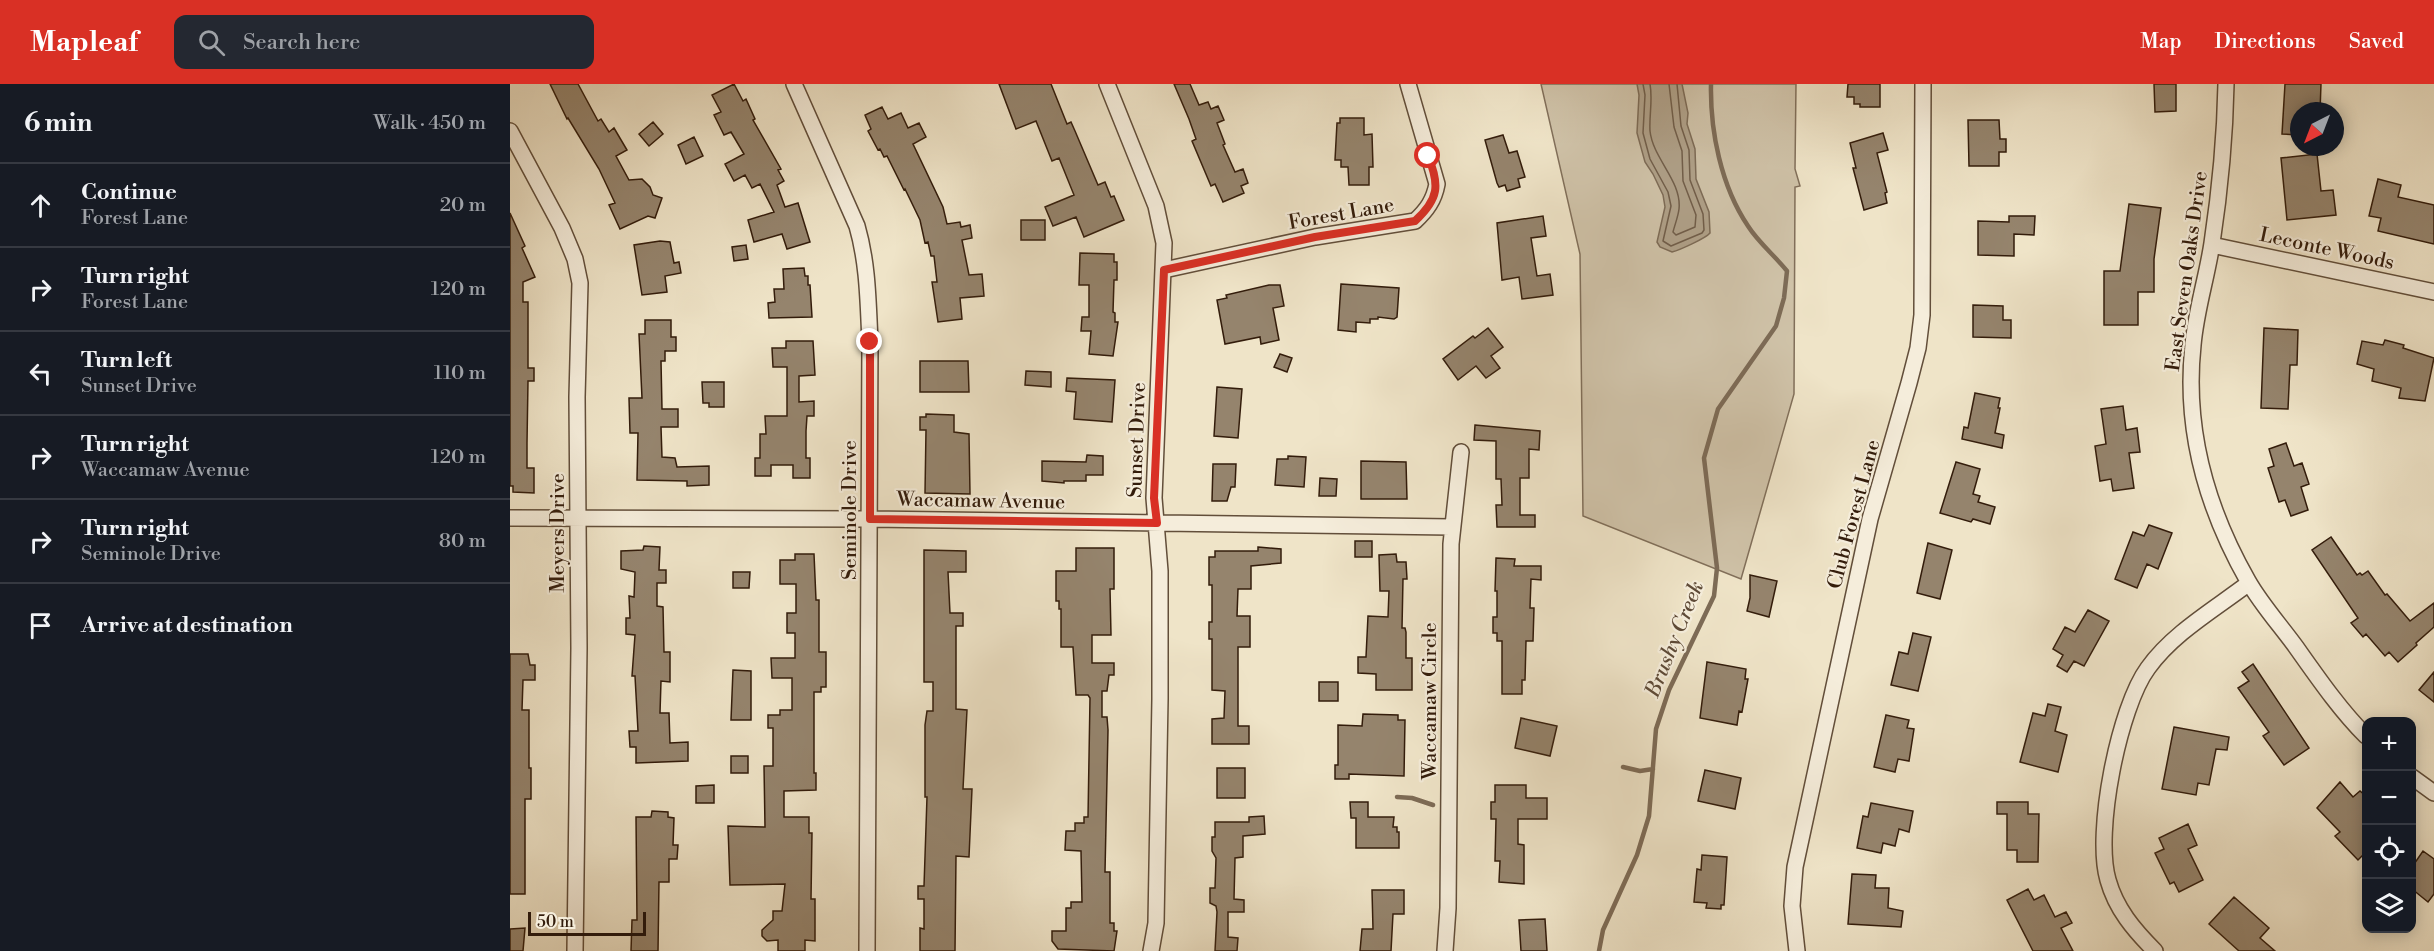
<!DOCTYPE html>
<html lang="en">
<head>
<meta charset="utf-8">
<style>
  :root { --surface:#171b24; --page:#242831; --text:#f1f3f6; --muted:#9ea1a6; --line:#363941; --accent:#d93025 }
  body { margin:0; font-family:"Libre Bodoni",serif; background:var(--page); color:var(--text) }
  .controls { position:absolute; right:18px; bottom:18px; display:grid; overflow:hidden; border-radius:12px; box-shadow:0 3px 15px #0003 }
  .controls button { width:54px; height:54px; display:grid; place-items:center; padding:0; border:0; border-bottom:2px solid var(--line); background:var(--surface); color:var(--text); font:30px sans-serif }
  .compass { position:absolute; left:1780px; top:18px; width:54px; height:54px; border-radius:50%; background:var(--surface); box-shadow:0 3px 15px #0003; rotate:222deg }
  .scale { position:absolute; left:18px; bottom:15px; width:118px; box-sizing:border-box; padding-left:6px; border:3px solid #331c0b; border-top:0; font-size:16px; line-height:21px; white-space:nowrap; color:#331c0b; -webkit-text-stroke:4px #f5eddb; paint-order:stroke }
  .stop { position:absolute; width:18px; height:18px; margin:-14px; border:4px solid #d93025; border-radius:50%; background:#fff }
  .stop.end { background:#d93025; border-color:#fff; box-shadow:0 2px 6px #0008 }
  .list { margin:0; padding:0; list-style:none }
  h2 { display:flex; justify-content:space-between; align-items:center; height:78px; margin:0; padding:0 24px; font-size:26px }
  h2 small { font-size:20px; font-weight:400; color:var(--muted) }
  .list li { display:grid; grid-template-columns:39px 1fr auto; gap:18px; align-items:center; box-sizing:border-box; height:84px; padding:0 24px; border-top:2px solid var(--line) }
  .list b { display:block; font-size:22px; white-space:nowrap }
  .list p { margin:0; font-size:20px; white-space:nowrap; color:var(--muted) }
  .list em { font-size:20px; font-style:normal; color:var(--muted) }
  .icon { flex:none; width:33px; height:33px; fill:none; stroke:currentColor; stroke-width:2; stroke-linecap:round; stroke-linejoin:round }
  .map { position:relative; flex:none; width:1924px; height:867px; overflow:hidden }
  header { display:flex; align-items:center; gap:36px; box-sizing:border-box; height:84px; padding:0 30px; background:var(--accent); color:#fff }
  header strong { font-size:28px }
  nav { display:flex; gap:33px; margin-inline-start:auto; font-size:21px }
  .search { width:420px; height:54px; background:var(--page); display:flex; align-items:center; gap:15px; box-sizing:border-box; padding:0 21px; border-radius:12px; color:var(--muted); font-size:22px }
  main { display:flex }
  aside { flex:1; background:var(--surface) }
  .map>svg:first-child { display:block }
</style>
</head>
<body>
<header>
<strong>Mapleaf</strong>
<div class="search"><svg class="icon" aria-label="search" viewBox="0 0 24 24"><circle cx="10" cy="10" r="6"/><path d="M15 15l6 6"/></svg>Search here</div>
<nav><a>Map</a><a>Directions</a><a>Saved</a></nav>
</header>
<main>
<aside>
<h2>6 min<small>Walk · 450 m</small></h2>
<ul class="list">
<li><svg class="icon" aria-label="ahead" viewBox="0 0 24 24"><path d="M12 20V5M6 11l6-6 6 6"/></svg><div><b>Continue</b><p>Forest Lane</p></div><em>20 m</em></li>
<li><svg class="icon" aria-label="right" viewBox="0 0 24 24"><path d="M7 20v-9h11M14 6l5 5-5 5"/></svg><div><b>Turn right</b><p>Forest Lane</p></div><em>120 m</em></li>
<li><svg class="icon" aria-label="left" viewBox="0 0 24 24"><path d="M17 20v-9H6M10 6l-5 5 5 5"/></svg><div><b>Turn left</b><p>Sunset Drive</p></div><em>110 m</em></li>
<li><svg class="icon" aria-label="right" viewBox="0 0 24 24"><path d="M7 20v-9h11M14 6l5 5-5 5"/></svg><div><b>Turn right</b><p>Waccamaw Avenue</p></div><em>120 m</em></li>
<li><svg class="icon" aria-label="right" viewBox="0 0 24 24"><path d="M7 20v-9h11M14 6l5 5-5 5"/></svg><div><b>Turn right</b><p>Seminole Drive</p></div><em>80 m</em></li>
<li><svg class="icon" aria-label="arrive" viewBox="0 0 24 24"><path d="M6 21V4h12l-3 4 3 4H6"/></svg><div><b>Arrive at destination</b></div></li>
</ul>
</aside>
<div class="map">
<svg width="1924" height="867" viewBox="0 0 1924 867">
  <rect width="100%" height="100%" fill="#efe4c8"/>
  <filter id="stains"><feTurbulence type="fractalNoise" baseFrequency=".00333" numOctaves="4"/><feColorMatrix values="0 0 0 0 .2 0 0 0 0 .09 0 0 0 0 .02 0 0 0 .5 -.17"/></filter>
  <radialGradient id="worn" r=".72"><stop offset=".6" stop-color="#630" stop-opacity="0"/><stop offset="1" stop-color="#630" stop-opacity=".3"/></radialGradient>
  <path fill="#cfc2a8" stroke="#816f5a" stroke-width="1.5" d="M1031,0H1286L1285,85L1290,102L1285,103L1284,310L1231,495L1073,432L1070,170Z"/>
  <path fill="#afa088" stroke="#7d6b56" stroke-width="1.5" d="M1127,0H1172L1178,29L1177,40L1185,65L1186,95L1199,128L1200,149C1196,154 1170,166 1162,168L1150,163L1147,158L1155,123L1153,111L1143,90L1135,78L1127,49L1129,11Z"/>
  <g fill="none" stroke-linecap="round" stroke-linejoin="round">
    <path stroke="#715e4a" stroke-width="1.5" d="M1133,0L1135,11L1133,49L1140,75L1158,108L1161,122L1153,157L1161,162L1192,149L1194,146L1193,130L1180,96L1179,66L1171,42L1167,0
      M1140,0C1143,16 1139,31 1140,47C1143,75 1172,97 1169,125C1168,133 1165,140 1163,148L1166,151L1185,143L1186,131L1173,97L1172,67L1164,43L1159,0"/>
    <path stroke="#7d6b56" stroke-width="4.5" d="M1113,683L1130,687L1143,685
      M887,713L902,714L923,721
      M1089,867L1093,846L1127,771L1139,732L1146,645L1159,606L1204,512L1207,484L1194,374L1208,325L1266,242L1274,214L1277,187C1265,172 1248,158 1238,142C1211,102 1200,47 1201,0"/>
  </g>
  <path fill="#95846d" stroke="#331c0b" stroke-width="1.5" d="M40,0H68L88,37L91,35L99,48L104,44L117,66L106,72L119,96L132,95L140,103L143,111L152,114L145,134L138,132L110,145L99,121L105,119L89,85L58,34L57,35Z
    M224,0L233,17L236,15L245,35L243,36L271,85L268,86L274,97L267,101L275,123L288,119L300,158L277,165L272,150L244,158L238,136L264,128L250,100L242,104L235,91L224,97L215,80L234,70L221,48L214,51L204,31L211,28L202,11Z
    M489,0H541L557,40L561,38L565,47L588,101L595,98L601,113L604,112L614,136L574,153L566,133L543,142L535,123L564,111L549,74L542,77L526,37L506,45Z
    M664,0H680L689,21L698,18L701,25L708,22L714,36L707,39L715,60L713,61L725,88L733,85L738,99L731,102L734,109L713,118L705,100L701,102L682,57L686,55L679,35Z
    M1338,0H1370V23H1350V20H1344V13H1337Z
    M1644,0H1666V27L1645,28Z
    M1775,0H1811L1810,27H1789V51L1772,50Z
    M372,23L378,35L391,29L398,44L409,39L416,53L403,60L433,123L437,140L450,138L451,143L460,141L462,154L452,156L459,191L472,190L474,212L450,214L452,235L428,238L422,198H427L424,172H421L418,158L415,159L410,136L395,105L394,106L377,72L374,73L370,65L368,66L358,47L361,45L355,31Z
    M830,34H854V51L862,50L863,83H859V101H839L838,83H831V76H825L827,39H830Z
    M1458,36H1489L1490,55H1496V68H1489V82H1459Z
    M143,38L153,50L139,62L129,50Z
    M1373,49L1378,66L1367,69L1377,108L1375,109L1377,119L1354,126L1343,84H1346L1340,59Z
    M993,51L999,69L1007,67L1015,93L1008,95L1010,103L997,107L995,101L989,103L987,99L975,56Z
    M184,53L193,72L176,80L168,61Z
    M1807,70L1811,107L1823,106L1826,131L1777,136L1771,74Z
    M1868,95L1891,101L1888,113L1924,121V160L1868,147L1871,134L1859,132Z
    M1619,120L1651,124L1644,175V208H1628V241H1594V187H1610Z
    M0,129L15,162L12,164L25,193L13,198V218H18V284H24V297H18L17,359V384H24V409L3,408V402H0Z
    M1033,132L1036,152L1021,154L1027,192L1040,190L1043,211L1012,215L1009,193L992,196L987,139Z
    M1499,132H1525L1524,151L1504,150V172L1468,171V137L1499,138Z
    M511,136H535V156H511Z
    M150,157L160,158L164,179L169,178L171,189L155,192L157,208L132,211L124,161Z
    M236,161L238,175L224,177L222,163Z
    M570,169L604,170V178H607V196H604L603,228L605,229V238H608L603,272L579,270L581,247H571L572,233H579V201H569Z
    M294,184L295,192H298V201H300L302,233L259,234L258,219L265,218L264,205H274L273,185Z
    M831,200L889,204L887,233L884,235L868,233V235H860V239L846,238V248L828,246Z
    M759,201H770L774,222L763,224L769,256L751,260L750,253L715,260L707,216L717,214L716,211Z
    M1463,221L1493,222V236H1501V254L1463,253Z
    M135,236H161V253H166V267H155V277H151L152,325H168V343H151L152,373L165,374L167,383L199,382V401L177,402V397L127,396L128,349H120L119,314H132L129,250H135Z
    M978,244L993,263L981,272L990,284L976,294L966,282L948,296L933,275L963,252L965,254Z
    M1754,244L1788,246L1787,281H1780L1778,325L1751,324Z
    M1875,256L1894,261L1893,264L1924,274L1915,317L1889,314L1891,304L1862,297L1864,285L1847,280L1852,257L1873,261Z
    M276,257H303L305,291L289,292V318L304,317V332H297L296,347V374H300V394H283V381H261V392H245V374H250V350H256L255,332H277V283H263L262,264H276Z
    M770,270L782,274L777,288L764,283Z
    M410,277H458L459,308H410Z
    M516,287L541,288V303L515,301Z
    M557,294L605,296L602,338L564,335L566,308L556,307Z
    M192,298H214V323H199V319H193Z
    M707,303L732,305L728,354L704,352Z
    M1465,309L1490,314L1488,324H1490L1485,349L1494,351L1492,364L1452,355L1454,343L1458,344Z
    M1613,322L1616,346L1627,344L1630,368L1619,369L1624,404L1603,407L1601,395L1590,397L1585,362L1596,360L1591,325Z
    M416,330L444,331V348L459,350L460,410L415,409L416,346H410V333H416Z
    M965,341L1030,347L1029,366L1019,365V394H1010V431H1025V443H987L986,421H992L991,395H986V357L964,356Z
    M1776,359L1784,382L1792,379L1799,400L1791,403L1798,426L1781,432L1775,416L1769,418L1758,384L1764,382L1759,365Z
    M577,371L593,372V391H576V397H554V399L532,397V377L576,378Z
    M778,372L796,373L794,403L765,401L767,375H778Z
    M851,377L896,378L897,415H851Z
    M1446,378L1470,385L1463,410L1470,412L1468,418L1485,423L1480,440L1463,435L1461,438L1430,429Z
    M703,380H726L725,403H721L717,417H702Z
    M810,394L827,395L826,412H809Z
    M1639,441L1662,449L1648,485L1637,480L1627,504L1605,495L1623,448L1634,452Z
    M1821,453L1847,491L1850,489L1852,491L1858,487L1875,511L1877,510L1900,537L1924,519V543L1906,559L1907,561L1888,578L1879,568L1875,572L1856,550L1853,553L1841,539L1848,534L1802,466Z
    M845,457H862V473H845Z
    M1418,459L1442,466L1430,515L1407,509Z
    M134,462L150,463L149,486H156V499H147V522L153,523L154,568H160V598L151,597L150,629H159L160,659L178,658V677L126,679V663H120L119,647H128L125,592H122L125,551L116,550V534H120L119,512L124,513L125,488L111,485V467L133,466Z
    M748,463L771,465V479L741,482V505H728L727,532H740V563H728V642H739V660H702V635L714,634L715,607L702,606V555H699V538H702V501H699V473H705V467H748Z
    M566,464H604V505H600L601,551H582V579H604V591H599L597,607H592V633H597L598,646L595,788H600V839H604V847H607L604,867L548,865L542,857V847H556V824H561V818H572L571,767L555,766L556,747H565V739H574V733H578L580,614L578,611H566L563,563H551V525H549V517H546V487H566Z
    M414,466L456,467V488H438L440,529H453V542H446V625L457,626L453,705H462L459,773L446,772L445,867H410V844L414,845V815H408V802H414L417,713H415V641L417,627H423V598H414Z
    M285,470H304L306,516H309V568H316V603H311V608H304V689H306V706L274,707V733H299V749H302L301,815H305V857L295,856V867H268V856L257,857L252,852V846L263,836V827H272L275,800L220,801L218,742L255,743L254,682H263V644H258V631H270V626H282V594H262L261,574H285V549H277V529H286V500H270V476H285Z
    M886,470L887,478H896L897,495H893L892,544H895L896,548V574H902V606H866V590L848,589V573H856L858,532L878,533L879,507H870L869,471Z
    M986,474L1005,475L1004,482H1031V496L1021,495L1020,524H1024L1023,557H1016L1015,596H1012V610H992V557H987V549H983V533H987V507H985Z
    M223,488H240L239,504H223Z
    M1240,491L1267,497L1259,533L1237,527L1240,514Z
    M1578,526L1599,537L1574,582L1564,577L1557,588L1547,582L1553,571L1543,565L1555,543L1565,548Z
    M1403,549L1421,553L1408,607L1381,601L1389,568L1398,570Z
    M0,570H18L20,581H25V596H13L12,626H19V684H21V715H15V810H0Z
    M1197,578L1236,585L1235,595H1238L1232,628L1229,627L1227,641L1190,634Z
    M1743,580L1799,664L1774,681L1753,652L1759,648L1728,604L1739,597L1732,588Z
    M223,586L241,587V636H221Z
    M1924,588V618L1909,606Z
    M809,598H828V617H809Z
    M1538,620L1551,623L1545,647L1557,651L1548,688L1510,678L1523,629L1535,632Z
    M853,630L888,631V636H895L894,692L839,690V695H825V681H828V641L852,642Z
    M1376,631L1399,636L1397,644L1404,645L1399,677L1388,675L1385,688L1364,683Z
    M1011,634L1047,642L1040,672L1005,664Z
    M1664,643L1719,653L1717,666L1706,665L1699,701L1688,699L1686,711L1652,705Z
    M221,672H238V689H221Z
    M707,684H735V714H707Z
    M1195,686L1231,694L1225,725L1188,717Z
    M1830,698L1843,713L1850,707L1857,713V767L1848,776L1825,752L1830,748L1807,724Z
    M204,701V719H186V702Z
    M985,701H1016V714H1037V735H1008V760L1014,761V800L989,798L990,777H985L986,735H981V718H985Z
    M840,718H858V733H884L883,743H887V748H889V764H846V734H841Z
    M1487,718H1518V730H1529L1528,778H1507V766H1497V730H1487Z
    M1361,719L1403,727L1399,748L1389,745L1385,762L1373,759L1371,769L1347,764L1353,732L1358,733Z
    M142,727L158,728V733L164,734L163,761H168L167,775H159V798H149L148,867H121L122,836H127L126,733H141Z
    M754,732L755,750L733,752V773L725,774L724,815L734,816V828H718V853L728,854L727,867H705L707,828L706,822L700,819V804H705L706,774L702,767V753H705V738H739V733Z
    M1678,740L1687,761L1678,765L1693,796L1669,808L1664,798L1660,800L1645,769L1654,765L1649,754Z
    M1913,767L1924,775V810L1918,818L1902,805V783Z
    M1192,771L1217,773L1214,821H1211V825L1196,824L1197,819L1184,818L1187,785L1191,786Z
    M1342,790L1366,791L1365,804H1379L1378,824L1393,827L1391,843L1338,840Z
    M1518,805L1524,816L1534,811L1545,833L1556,828L1562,839L1551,844L1563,867H1523L1497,816Z
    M862,806H894V830H883L881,867H850L852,845H863Z
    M1724,813L1759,844L1750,854L1765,867H1729L1699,840Z
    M1035,835L1037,867H1011L1009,836Z
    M15,844L13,867H0V845Z"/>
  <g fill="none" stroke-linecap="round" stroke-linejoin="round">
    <defs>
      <path id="minor" d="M284,0L347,142C358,180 358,218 360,258L357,867
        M597,0L646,122L654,159L644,414L650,487V615L646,839L641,867
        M1716,0C1715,53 1710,106 1702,159C1697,193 1686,226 1683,261C1674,345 1697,425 1738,497C1751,520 1770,541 1786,563C1808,594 1830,626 1856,652
        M0,47L52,144L65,175L70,199L67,313L69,564L65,867
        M1702,161L1924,208
        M654,186L805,153L905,137C917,126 924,116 927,100L898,0
        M0,434L360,435L941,443
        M1902,693L1924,709
        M935,867L938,824L941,460L951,368
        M1287,867L1282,822L1285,783L1360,435L1399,299L1408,264L1412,231L1413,0
        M1645,867C1624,846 1606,825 1598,796C1584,749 1609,623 1638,584C1663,549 1705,525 1739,499"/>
    </defs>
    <use href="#minor" stroke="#624e3a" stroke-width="18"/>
    <use href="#minor" stroke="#f5eddb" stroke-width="15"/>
  </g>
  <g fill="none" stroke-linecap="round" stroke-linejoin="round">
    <path stroke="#d93025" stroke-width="8" d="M360,258V435L647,439L644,414L654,186L805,153L905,137C929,115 930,101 918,72"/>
  </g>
  <g text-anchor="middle" stroke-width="4.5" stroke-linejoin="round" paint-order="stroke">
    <g font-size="20" fill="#331c0b" stroke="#f5eddb">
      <text transform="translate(831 129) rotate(-10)" y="7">Forest Lane</text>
      <text transform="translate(1817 164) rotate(12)" y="7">Leconte Woods</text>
      <text transform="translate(1676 187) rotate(-82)" y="7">East Seven Oaks Drive</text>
      <text transform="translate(626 356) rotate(-88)" y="7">Sunset Drive</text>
      <text transform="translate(471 416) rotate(1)" y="7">Waccamaw Avenue</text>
      <text transform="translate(339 426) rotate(-90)" y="7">Seminole Drive</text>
      <text transform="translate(1343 430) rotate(-75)" y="7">Club Forest Lane</text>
      <text transform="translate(47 449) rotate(-90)" y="7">Meyers Drive</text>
      <text transform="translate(919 617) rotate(-90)" y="7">Waccamaw Circle</text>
    </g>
    <g font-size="21" font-style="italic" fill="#5e4a37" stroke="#f5eddb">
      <text transform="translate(1164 555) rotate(-68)" y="7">Brushy Creek</text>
    </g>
  </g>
  <rect width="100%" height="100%" filter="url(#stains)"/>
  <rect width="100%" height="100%" fill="url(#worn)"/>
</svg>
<div class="controls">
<button>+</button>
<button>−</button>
<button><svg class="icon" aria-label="locate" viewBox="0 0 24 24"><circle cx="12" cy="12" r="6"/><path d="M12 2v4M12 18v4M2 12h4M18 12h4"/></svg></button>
<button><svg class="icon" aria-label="layers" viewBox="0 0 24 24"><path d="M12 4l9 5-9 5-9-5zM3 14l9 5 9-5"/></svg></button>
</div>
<svg class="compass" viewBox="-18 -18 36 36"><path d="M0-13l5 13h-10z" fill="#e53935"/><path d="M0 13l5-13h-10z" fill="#9ea1a6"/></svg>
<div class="scale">50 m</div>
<div class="stop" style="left:918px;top:72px"></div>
<div class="stop end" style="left:360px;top:258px"></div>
</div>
</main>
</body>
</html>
